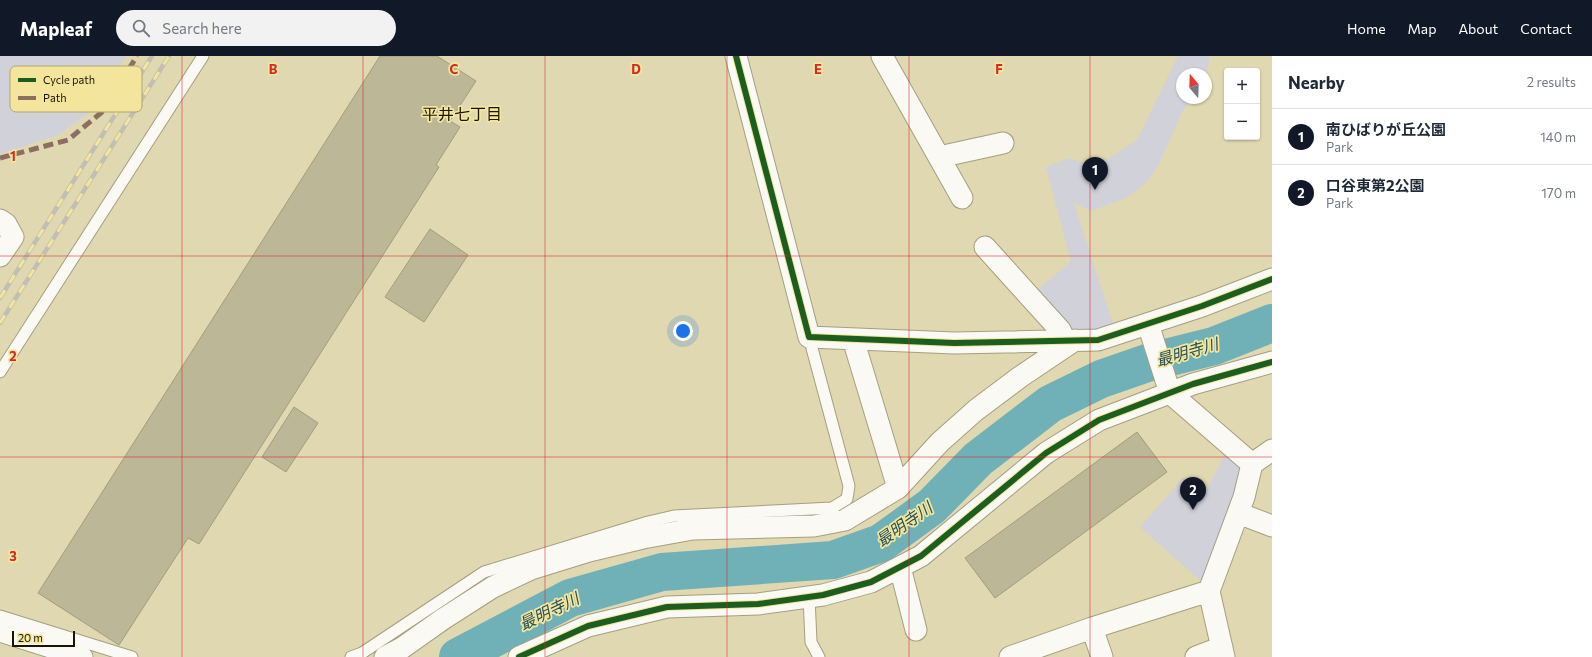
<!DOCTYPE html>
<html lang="en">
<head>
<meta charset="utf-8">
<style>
  :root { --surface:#fff; --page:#f2f2f3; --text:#1f2937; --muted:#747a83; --line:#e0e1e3; --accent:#111827 }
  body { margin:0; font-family:Commissioner,"Noto Sans JP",sans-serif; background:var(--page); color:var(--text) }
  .controls { position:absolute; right:12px; top:12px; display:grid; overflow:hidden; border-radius:4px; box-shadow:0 1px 3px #0004 }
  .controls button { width:36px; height:36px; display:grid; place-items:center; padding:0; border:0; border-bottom:1px solid var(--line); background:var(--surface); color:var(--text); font:20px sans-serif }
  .compass { position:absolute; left:1176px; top:12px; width:36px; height:36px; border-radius:50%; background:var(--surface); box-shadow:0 1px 3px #0004; rotate:341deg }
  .scale { position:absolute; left:12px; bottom:10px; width:63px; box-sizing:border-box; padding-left:4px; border:2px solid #1a1500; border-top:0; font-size:11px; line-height:14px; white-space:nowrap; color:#1a1500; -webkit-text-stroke:3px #f3e69c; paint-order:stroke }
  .you { position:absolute; left:683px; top:275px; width:14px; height:14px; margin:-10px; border:3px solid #fff; border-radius:50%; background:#1a73e8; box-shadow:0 0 0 6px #1a73e833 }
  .badge { display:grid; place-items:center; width:26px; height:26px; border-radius:50%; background:var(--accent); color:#fff; font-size:13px; font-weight:700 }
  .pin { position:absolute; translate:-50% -33px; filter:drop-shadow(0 1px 2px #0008) }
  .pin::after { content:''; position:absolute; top:21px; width:14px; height:12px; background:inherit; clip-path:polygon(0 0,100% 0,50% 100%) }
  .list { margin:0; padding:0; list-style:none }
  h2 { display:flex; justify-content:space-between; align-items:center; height:52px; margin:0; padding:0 16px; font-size:17px }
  h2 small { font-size:13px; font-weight:400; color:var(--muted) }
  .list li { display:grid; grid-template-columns:26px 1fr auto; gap:12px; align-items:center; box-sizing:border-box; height:56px; padding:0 16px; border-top:1px solid var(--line) }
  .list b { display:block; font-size:15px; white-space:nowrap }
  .list p { margin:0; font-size:13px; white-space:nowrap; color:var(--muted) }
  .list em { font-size:13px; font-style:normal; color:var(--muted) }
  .icon { flex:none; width:22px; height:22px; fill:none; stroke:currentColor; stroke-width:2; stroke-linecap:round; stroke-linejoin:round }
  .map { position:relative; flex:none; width:1272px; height:601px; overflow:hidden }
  header { display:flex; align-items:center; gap:24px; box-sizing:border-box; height:56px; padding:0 20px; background:var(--accent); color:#fff }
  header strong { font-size:19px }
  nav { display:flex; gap:22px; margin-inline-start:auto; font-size:14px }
  .search { width:280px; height:36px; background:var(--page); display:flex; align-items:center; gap:10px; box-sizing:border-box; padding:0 14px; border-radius:22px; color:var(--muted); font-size:15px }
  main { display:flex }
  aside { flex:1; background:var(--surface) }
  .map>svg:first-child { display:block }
</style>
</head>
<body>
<header>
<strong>Mapleaf</strong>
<div class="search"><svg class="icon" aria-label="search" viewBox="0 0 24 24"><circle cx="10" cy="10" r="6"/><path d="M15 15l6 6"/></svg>Search here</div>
<nav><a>Home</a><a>Map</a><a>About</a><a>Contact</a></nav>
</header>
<main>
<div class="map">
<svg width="1272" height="601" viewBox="0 0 1272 601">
  <rect width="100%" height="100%" fill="#dfd8b0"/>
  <path fill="#d1d1da" d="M0,0H126L92,55L58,79L0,98Z
    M1178,0H1210L1206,19V18H1182V42H1193L1183,54L1159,108L1147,126L1128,141L1091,155L1074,147L1114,271L1092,279L1069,275L1034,236L1071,206L1046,111L1069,102L1095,111L1137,84Z
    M1228,393L1247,410L1204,528L1140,471L1183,422L1205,436Z"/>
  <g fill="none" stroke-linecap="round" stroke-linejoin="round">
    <path stroke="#70b1b7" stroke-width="38" d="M458,601L570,542L662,516L833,504L881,487L932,450L978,403L1050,348L1101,323L1150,306L1214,290L1272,267"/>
  </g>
  <path fill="#bcb797" stroke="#a29d7d" d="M380,0H437L476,25L450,65L460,71L436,109L439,111L199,488L188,482L119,589L38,537Z
    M430,173L468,199L424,266L385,241Z
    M294,351L318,367L286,416L262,401Z
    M1137,376L1167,416L995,542L965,502Z"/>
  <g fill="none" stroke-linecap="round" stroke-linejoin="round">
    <defs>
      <path id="lane" d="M0,316L203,0
        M809,541L811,586L819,601
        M0,560L132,601
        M351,601L362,597L484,516L648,466L674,460L832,452L847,443L849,430L809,281"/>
      <path id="street" d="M736,0L809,281L954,287L1098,284L1202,250L1272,223
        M882,0L962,142
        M939,101L1003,87
        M0,164L6,168L13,181L0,200
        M985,191L1060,274L1065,284
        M1148,268L1170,337L1252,408L1244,441L1209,535L1224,601
        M853,283L898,432
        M1252,408L1272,394
        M1238,457L1272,470
        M900,511L916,574
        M1092,572L1102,601
        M0,575L82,601
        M385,601L402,592L443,563L493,531L531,513L589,495L643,482L693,473L814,470L845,464L898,432L940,386L976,354L1020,321L1075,284
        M519,601L588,570L667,551L758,548L823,539L871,526L921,500L1046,397L1099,364L1193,328L1272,306
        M1010,601L1092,572L1209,535
        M1196,601L1222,591"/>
    </defs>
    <use href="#lane" stroke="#a59f80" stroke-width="13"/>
    <use href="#street" stroke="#a59f80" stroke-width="23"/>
    <use href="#lane" stroke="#faf9f3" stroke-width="11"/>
    <use href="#street" stroke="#faf9f3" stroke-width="21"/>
    <defs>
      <path id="rail" d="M0,242L152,0
        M0,267L169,0"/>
    </defs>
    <use href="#rail" stroke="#c1bfb4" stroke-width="4.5"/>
    <use href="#rail" stroke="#f3e69c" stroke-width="3" stroke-dasharray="9" stroke-linecap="butt"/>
    <path stroke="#8d6e63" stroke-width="5" stroke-dasharray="10 5" stroke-linecap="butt" d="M0,102L68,84L102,56L137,0"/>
    <defs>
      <path id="cycleway" d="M736,0L809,281L954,287L1098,284L1202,250L1272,223
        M519,601L588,570L667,551L758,548L823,539L871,526L921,500L1046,397L1099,364L1193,328L1272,306"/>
    </defs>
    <use href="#cycleway" stroke="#f3e69c" stroke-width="8"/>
    <use href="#cycleway" stroke="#1b5e20" stroke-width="6"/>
  </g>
  <path fill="none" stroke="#d62828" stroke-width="1" stroke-opacity="0.55" d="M182,0V601M363,0V601M545,0V601M727,0V601M909,0V601M1090,0V601M0,200H1272M0,401H1272"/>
  <g text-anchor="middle" stroke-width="3.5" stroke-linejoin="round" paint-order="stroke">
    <g font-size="16" fill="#1a1500" stroke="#f3e69c">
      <text x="462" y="64">平井七丁目</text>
    </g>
    <g font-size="16" font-style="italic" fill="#26505c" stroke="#f3e69c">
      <text transform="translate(1187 296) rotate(-16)" y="6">最明寺川</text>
      <text transform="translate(904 468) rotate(-35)" y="6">最明寺川</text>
      <text transform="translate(549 555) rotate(-26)" y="6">最明寺川</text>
    </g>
  </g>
  <rect x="10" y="10" width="132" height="46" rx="6" fill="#f3e69c" stroke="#b2a76d" stroke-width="1"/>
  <rect x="18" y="22" width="18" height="4" fill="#1b5e20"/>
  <rect x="18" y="40" width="18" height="4" fill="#8d6e63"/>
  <g font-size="11" fill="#1a1500">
    <text x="43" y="28">Cycle path</text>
    <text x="43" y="46">Path</text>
  </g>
  <g font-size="13" text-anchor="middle" font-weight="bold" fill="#d62828" stroke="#f3e69c" stroke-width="3.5" stroke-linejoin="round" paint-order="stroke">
    <text x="273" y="18">B</text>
    <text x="454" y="18">C</text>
    <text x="636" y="18">D</text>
    <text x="818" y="18">E</text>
    <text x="999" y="18">F</text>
    <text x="13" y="105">1</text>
    <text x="13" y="305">2</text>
    <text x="13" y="505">3</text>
  </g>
</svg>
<div class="controls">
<button>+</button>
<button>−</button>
</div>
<svg class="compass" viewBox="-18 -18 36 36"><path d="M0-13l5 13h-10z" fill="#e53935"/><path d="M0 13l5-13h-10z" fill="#747a83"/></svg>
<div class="scale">20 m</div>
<div class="you"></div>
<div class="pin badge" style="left:1095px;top:134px">1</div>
<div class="pin badge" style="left:1193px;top:454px">2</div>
</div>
<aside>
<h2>Nearby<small>2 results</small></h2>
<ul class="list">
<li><span class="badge">1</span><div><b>南ひばりが丘公園</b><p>Park</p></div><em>140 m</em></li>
<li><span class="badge">2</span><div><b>口谷東第2公園</b><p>Park</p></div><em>170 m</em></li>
</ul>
</aside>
</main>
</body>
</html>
